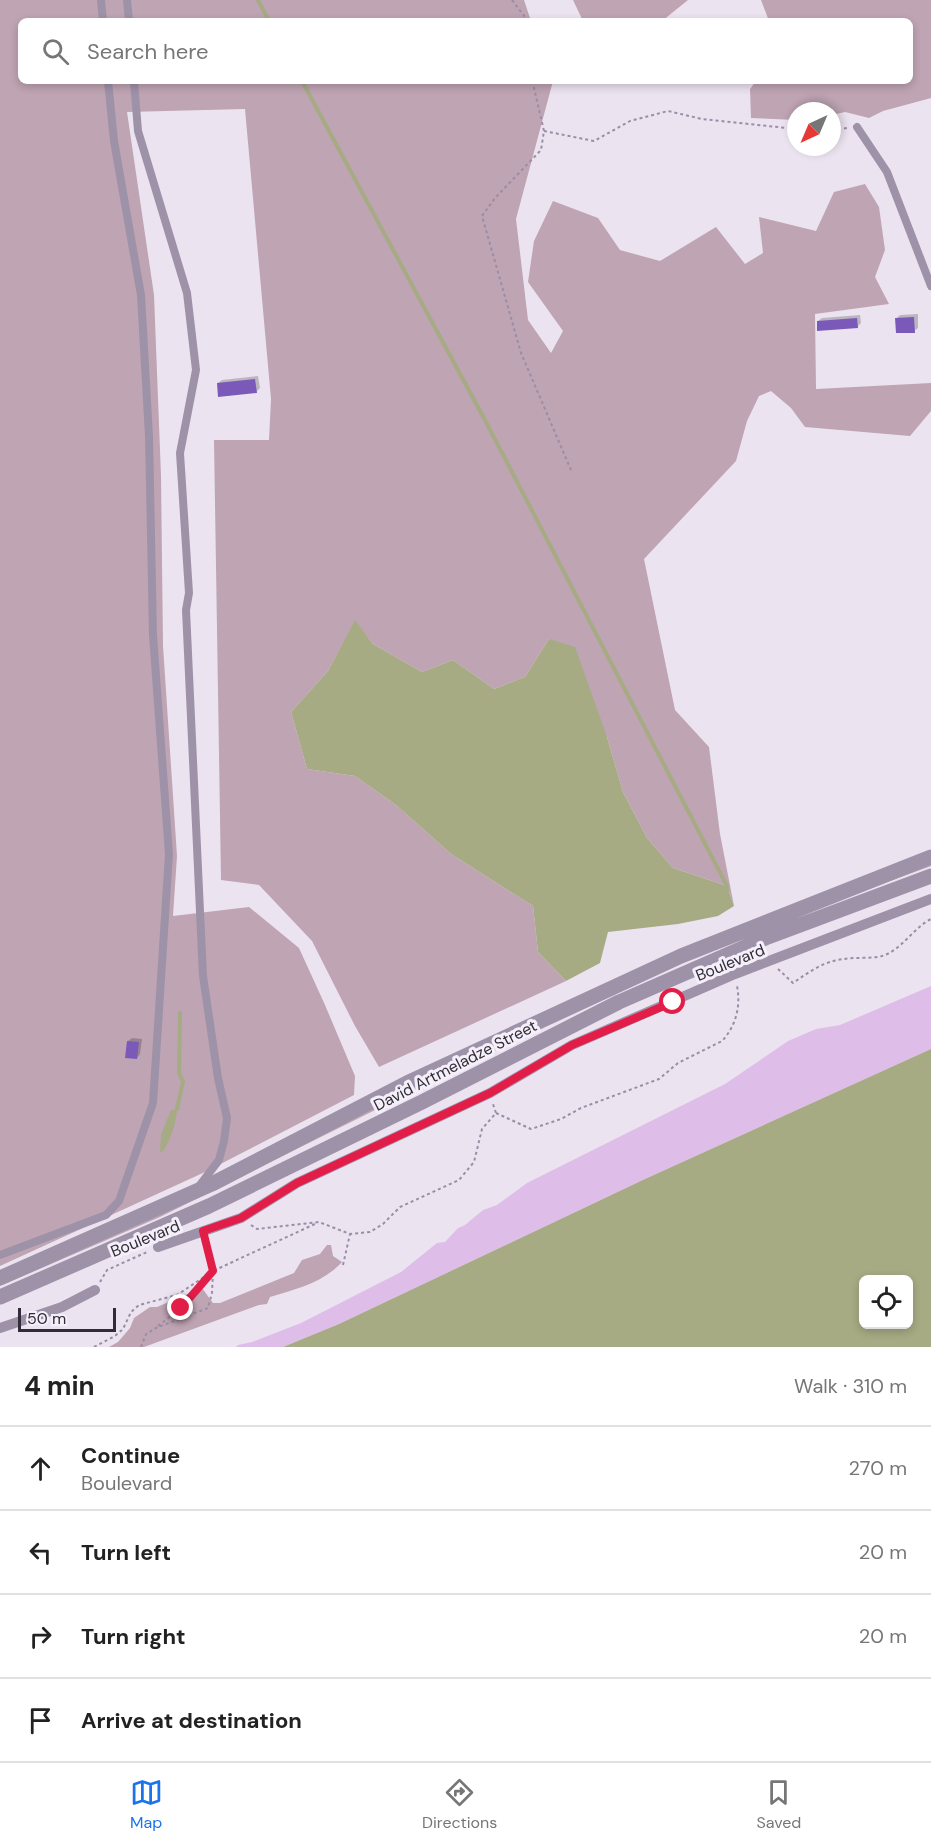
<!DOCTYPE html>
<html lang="en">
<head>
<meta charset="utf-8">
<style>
  :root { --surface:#fff; --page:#f6f6f6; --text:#222; --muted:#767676; --line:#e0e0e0; --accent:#1a73e8 }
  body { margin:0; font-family:"DM Sans",sans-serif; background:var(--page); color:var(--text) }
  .controls { position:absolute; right:18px; bottom:18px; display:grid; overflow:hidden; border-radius:9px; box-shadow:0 3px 9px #0003 }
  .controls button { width:54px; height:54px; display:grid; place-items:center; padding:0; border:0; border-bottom:2px solid var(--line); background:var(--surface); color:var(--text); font:30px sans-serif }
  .compass { position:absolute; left:787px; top:102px; width:54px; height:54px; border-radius:50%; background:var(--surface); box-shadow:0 3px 9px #0003; rotate:224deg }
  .scale { position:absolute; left:18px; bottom:15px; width:98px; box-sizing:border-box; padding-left:6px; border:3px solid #312c38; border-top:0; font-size:16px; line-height:21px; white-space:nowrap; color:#312c38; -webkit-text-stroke:4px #f5eff9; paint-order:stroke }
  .stop { position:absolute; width:18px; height:18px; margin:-14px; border:4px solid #e11d48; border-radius:50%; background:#fff }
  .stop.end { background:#e11d48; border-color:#fff; box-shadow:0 2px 6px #0008 }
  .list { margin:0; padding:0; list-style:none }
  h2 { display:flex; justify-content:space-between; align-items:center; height:78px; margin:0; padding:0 24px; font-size:26px }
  h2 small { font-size:20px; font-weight:400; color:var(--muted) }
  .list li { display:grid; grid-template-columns:39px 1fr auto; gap:18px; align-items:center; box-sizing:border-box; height:84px; padding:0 24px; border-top:2px solid var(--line) }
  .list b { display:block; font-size:22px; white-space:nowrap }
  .list p { margin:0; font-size:20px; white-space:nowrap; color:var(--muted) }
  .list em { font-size:20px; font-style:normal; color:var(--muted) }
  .icon { flex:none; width:33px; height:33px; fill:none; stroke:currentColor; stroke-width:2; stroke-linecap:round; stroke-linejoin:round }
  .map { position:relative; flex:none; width:931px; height:1347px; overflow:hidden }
  .search { position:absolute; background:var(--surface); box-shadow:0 3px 9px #0003; left:18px; right:18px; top:18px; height:66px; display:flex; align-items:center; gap:15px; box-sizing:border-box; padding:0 21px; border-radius:9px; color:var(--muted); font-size:22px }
  .sheet { height:414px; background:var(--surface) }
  nav { display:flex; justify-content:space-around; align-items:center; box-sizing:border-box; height:84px; border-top:2px solid var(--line); background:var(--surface); font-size:16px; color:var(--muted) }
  nav a { display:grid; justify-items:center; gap:3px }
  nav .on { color:var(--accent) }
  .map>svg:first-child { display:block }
</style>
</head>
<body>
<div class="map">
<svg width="931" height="1347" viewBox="0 0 931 1347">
  <rect width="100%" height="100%" fill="#ece3f1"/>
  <path fill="#bfa4b3" d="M0,0H524L531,21H21V81H553L516,219L528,320L551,353L563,331L528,282L534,241L553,201L598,218L620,250L660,261L716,227L745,264L763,253L759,217L816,231L834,192L865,184L879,207L885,250L875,277L889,304L815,314L816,389L931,383V411L910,436L805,427L791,408L771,391L759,396L747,421L736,461L644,559L675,710L709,747L720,834L734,906L727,886L673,868L647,838L623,792L607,737L549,639L525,677L494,689L453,660L422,672L373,644L355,621L328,671L291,712L307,769L355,776L396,805L451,854L533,906L538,952L566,981L379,1067L355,1026L312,941L259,885L221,880L214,440H269L271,399L245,109L127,112L154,295L161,476L163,646L177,856L173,916L249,907L299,948L325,1005L355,1076L354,1095L205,1172L0,1266Z
    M573,0H688L662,21H583Z
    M761,0H931V98L883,111L869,118L845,112L832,115V111H796V120L751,118L750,89L756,81H910V21H769Z
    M931,864V866L729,940L651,973L160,1217L0,1286V1284C223,1195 430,1072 648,973C740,931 836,899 931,864Z
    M327,1245H331L333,1256L342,1262C323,1283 296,1289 270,1297L267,1304L259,1305L144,1347H109L118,1342L130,1328L134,1318L150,1307H157L202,1288L213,1303H220L294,1273L302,1260L320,1254Z"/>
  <path fill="#debee8" d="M931,986V1049L645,1179L339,1324L283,1347H236L238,1345L252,1342L301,1323L401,1272L437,1243L445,1242L458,1228L465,1225L483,1210L497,1205L527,1183L725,1084L788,1041L816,1029L840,1025Z"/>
  <path fill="#a6ab84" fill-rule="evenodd" d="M355,620L373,644L422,672L453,660L494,689L525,677L549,639L575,647L607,737L623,792L647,838L673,868L727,886L734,906L718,916L678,924L608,932L600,963L566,981L538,952L533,906L451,854L396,805L355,776L307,769L291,712L328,671Z
    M931,1049V1347H283L339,1324L645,1179ZM864,1280H908V1324H864Z
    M177,1109C176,1123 171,1140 163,1151L160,1152L161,1135L171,1110Z"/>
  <path fill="#0003" d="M918,314V328L914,331L896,319L900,315Z
    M860,315L861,323L857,327L818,321L822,318Z
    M258,376L260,388L256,392L218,383L222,380Z
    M132,1038L142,1039L140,1054L137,1058L128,1041Z"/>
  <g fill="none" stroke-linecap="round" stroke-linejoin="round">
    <path stroke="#a6ab84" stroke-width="4" d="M258,0L269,21
      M302,81L486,422L727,886V890
      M177,1109L183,1082L179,1073L180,1013"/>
  </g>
  <path fill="#7a59b9" d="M914,317L915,333H896L895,318Z
    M857,318L858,328L817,331V321Z
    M255,379L257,393L218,397L217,383Z
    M127,1041L139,1042L137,1059L125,1058Z"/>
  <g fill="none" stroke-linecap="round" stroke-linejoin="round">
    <path stroke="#9a8da5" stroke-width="2" stroke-dasharray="3 3" stroke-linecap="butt" d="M512,0L528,21
      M535,81L534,88L544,131L541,150L495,198L482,216L521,353L571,470
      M832,130L847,128
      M544,131L594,141L630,121L668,111L702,119L796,129
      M778,969L793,983C809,972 824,961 844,959C856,957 870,959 882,956C902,950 913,928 931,919
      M496,1113L531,1129L561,1119L581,1108L659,1079L678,1063L722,1041C736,1026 741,1006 737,986
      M251,1225L257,1229L319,1222L350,1234L370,1232L383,1224L400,1207L459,1180L474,1162L482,1129L496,1113L493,1104
      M343,1265L350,1234
      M100,1282L107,1270L147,1252
      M158,1326L181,1308L211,1273
      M94,1347L115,1336L123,1329L131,1312L139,1305L177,1295L213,1271L206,1243
      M141,1347L146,1334L156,1328L208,1308L212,1293L213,1271L317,1223"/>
    <path stroke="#9e92a9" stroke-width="8" d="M101,0L103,21
      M127,0L129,21
      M134,81L138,131L187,293L196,370L180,453L189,593L186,610L203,976L218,1078L227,1118L224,1141L219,1160L200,1185
      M857,127L887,172L931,286
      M0,1255L106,1215L119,1201L153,1103L169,854L153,635L149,436L141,295L114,141L108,81"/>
    <path stroke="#9e92a9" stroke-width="10" d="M158,1247L241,1218L297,1183L490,1093L572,1045L735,974L931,899
      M0,1328L62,1307L95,1290"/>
    <path stroke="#9e92a9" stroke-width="15" d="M0,1278L212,1184L411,1081L681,956L931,857
      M0,1297L209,1206L422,1102L619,1002L768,937L931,876"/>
  </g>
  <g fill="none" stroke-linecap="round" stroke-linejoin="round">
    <path stroke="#e11d48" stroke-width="8" d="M181,1308L213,1271L203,1231L241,1218L297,1183L490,1093L572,1045L673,1002"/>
  </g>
  <g text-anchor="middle" stroke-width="6" stroke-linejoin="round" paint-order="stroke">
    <g font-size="16" fill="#312c38" stroke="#f5eff9">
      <text transform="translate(730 962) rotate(-22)" y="6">Boulevard</text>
      <text transform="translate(455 1065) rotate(-27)" y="6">David Artmeladze Street</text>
      <text transform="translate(145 1238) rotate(-22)" y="6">Boulevard</text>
    </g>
  </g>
</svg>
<div class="controls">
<button><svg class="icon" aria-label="locate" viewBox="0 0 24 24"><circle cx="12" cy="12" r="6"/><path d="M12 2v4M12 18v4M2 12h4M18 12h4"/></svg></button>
</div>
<svg class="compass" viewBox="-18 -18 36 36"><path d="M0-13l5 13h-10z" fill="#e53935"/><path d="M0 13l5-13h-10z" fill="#767676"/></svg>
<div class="scale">50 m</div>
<div class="stop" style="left:673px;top:1002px"></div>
<div class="stop end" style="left:181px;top:1308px"></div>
<div class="search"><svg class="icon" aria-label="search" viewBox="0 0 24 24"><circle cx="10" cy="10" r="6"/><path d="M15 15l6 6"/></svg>Search here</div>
</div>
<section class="sheet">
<h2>4 min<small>Walk · 310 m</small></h2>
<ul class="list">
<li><svg class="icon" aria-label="ahead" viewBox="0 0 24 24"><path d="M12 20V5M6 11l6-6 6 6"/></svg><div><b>Continue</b><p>Boulevard</p></div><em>270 m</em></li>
<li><svg class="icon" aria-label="left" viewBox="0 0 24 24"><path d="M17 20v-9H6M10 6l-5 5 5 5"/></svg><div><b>Turn left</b></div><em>20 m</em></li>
<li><svg class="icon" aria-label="right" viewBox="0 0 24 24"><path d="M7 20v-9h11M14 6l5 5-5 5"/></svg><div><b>Turn right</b></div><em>20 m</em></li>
<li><svg class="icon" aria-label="arrive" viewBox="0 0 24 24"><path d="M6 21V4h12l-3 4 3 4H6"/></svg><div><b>Arrive at destination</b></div></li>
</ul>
</section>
<nav>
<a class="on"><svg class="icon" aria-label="map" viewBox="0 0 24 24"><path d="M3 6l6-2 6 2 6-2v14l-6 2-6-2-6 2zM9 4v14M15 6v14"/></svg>Map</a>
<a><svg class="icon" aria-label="directions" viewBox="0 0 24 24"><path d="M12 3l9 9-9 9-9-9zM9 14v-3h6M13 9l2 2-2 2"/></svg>Directions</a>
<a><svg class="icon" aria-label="saved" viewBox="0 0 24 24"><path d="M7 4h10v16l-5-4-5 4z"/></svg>Saved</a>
</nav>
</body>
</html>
